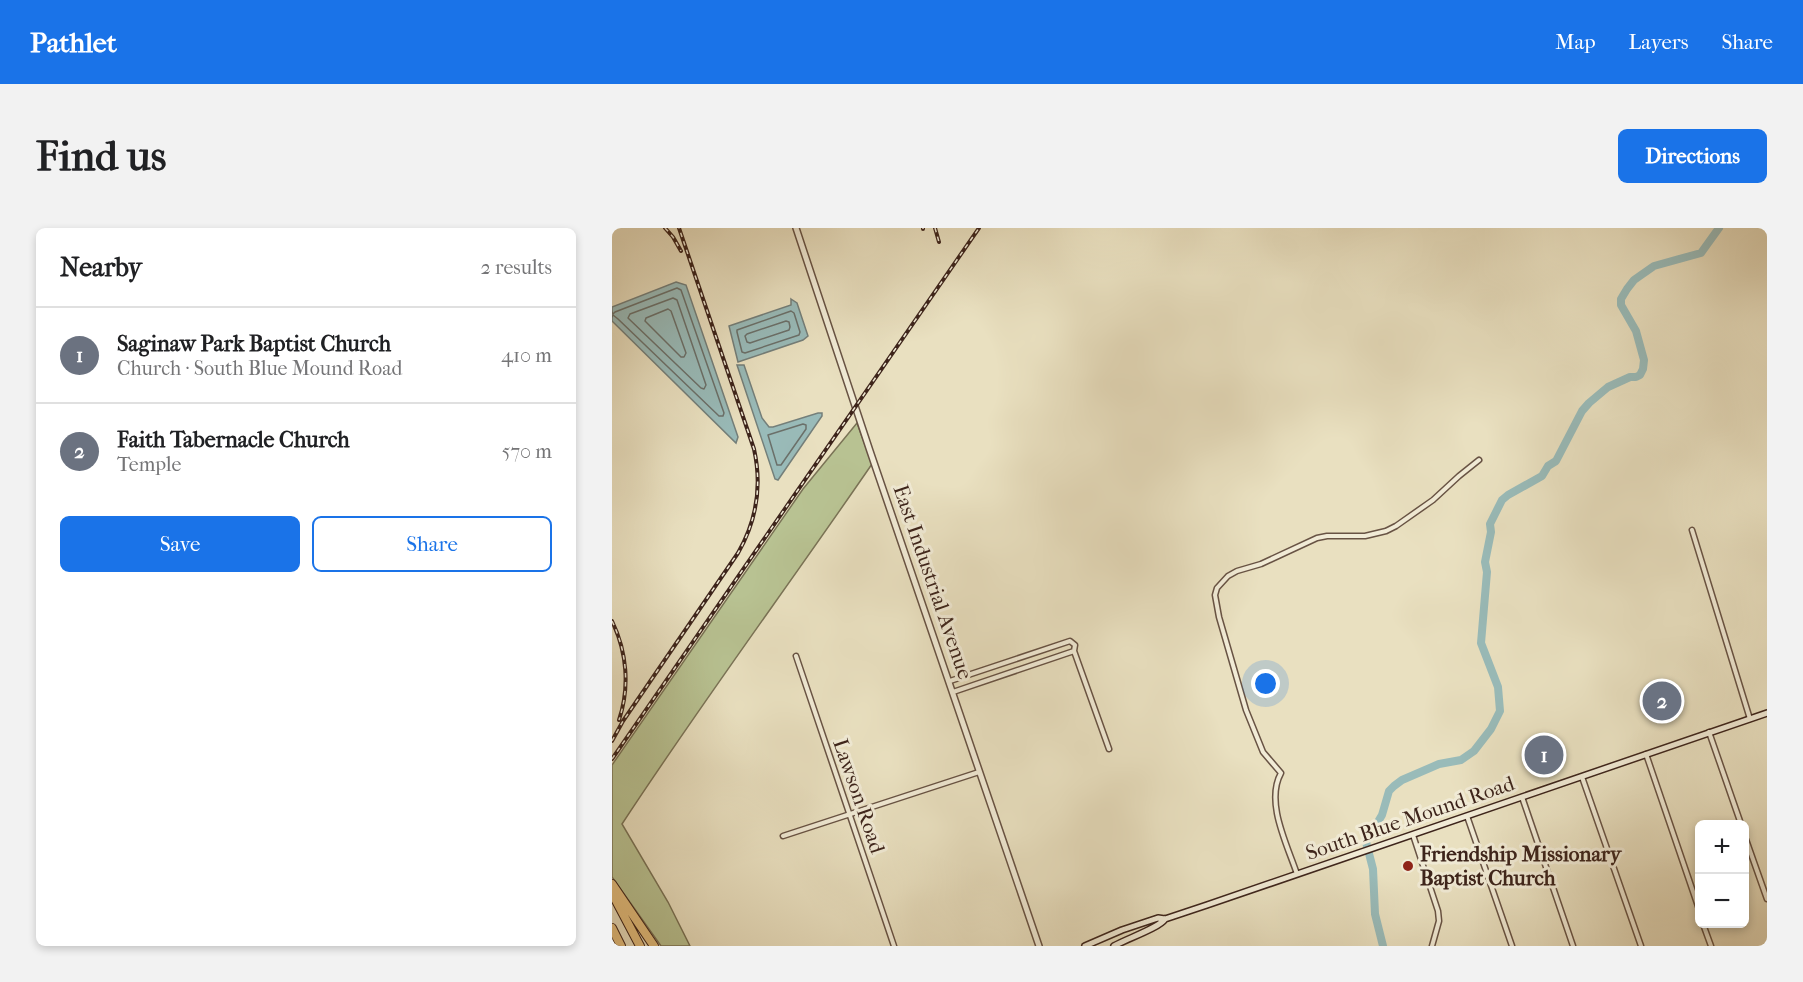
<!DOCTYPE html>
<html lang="en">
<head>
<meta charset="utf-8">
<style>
  :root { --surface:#fff; --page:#f2f2f2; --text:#202124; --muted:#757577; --line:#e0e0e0; --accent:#1a73e8 }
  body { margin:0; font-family:"IM FELL French Canon",serif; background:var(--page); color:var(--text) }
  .controls { position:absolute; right:18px; bottom:18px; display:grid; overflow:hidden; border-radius:9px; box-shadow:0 3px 9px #0003 }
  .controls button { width:54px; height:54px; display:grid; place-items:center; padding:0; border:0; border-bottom:2px solid var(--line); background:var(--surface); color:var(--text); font:30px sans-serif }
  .you { position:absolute; left:654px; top:456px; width:21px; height:21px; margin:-15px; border:4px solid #fff; border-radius:50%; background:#1a73e8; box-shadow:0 0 0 9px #1a73e833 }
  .badge { display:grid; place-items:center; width:39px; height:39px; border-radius:50%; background:var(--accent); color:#fff; font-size:20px; font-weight:700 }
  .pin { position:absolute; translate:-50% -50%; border:3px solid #fff; box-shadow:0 2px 6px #0006 }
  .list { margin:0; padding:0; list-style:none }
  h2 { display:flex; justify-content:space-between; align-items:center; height:78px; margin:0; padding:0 24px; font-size:26px }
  h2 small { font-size:20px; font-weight:400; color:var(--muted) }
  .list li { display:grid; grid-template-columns:39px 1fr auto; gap:18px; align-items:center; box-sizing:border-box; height:96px; padding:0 24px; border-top:2px solid var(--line) }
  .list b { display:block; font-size:22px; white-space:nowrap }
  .list p { margin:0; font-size:20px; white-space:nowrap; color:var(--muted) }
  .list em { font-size:20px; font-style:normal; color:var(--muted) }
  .actions { display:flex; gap:12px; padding:18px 24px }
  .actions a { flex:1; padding:14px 0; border:2px solid var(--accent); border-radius:9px; text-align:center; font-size:21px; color:var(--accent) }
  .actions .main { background:var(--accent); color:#fff }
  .map { position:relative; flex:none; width:1155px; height:718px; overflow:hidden; border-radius:9px }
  header { display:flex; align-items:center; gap:36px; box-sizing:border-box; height:84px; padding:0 30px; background:var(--accent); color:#fff }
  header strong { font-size:28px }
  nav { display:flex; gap:33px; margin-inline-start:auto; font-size:21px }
  .intro { display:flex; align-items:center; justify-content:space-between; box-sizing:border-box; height:144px; padding:0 36px }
  h1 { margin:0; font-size:42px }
  .button { padding:15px 27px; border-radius:9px; background:var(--accent); color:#fff; font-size:21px; font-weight:700 }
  main { display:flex; gap:36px; padding:0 36px }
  aside { flex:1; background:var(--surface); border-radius:9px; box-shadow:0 3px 9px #0003 }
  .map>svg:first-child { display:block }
</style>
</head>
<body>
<header>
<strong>Pathlet</strong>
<nav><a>Map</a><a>Layers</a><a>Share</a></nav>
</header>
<div class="intro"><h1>Find us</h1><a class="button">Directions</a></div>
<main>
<aside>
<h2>Nearby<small>2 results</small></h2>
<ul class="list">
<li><span class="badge" style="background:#6b7280">1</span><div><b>Saginaw Park Baptist Church</b><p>Church · South Blue Mound Road</p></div><em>410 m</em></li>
<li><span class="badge" style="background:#6b7280">2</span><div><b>Faith Tabernacle Church</b><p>Temple</p></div><em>570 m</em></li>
</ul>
<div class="actions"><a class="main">Save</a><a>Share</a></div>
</aside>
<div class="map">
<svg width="1155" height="718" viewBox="0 0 1155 718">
  <rect width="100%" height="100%" fill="#e9e0c0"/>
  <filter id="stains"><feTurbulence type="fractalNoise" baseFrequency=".00333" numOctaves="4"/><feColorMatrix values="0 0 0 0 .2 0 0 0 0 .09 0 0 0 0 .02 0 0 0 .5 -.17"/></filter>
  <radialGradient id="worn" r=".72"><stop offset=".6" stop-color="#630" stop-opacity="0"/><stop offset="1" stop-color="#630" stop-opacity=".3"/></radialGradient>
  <path fill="#b8c292" stroke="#7a7356" stroke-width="1.5" d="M245,195L260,236C177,357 90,474 10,596L56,674L78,718H49L0,649V537L191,261Z"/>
  <path fill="#99bbb9" stroke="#747f7a" stroke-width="1.5" d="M64,54L74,57L126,209L124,215L0,93V79Z
    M179,71L185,75L196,108L191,112L126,134L117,98L179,77Z
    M125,137H132L150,190L157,199H161L206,185H210V188L166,252L163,251Z"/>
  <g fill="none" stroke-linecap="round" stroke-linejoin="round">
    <path stroke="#6b706a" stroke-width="1.5" d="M61,70L65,72L94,157L92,161L89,160L16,90L18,86Z
      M56,81L59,83L74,125L72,129H69L33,93L34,90Z
      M179,83L182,85L188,104L187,107L133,125L130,124L125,104V102Z
      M0,84L1,86L3,84L65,60L69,62L112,185L111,188H107L6,91L1,87L0,89
      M174,93L177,94L178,99L177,102L138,115L135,114L133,108L135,106Z
      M191,196L194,197V201L169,237H165L156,207Z"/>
    <path stroke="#99bbb9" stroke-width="8" d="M771,718L763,686L761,641L754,614L770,587L777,563L782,558L790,552L827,536L849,532L862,523L879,501L888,483L886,459L869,415L875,344L873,334L879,304L878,296L890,272L896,267L930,248L936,238L944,233L970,183L977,175L996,159L1018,149H1024L1028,147L1031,141L1032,132L1024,103L1009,77V71L1015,61L1022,52L1042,38L1089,25L1107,0"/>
    <defs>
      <path id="minor" d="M1080,302L1138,491
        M184,428L282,718
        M338,453L458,413L463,417L462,423L497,521
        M341,464L462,423
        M1097,504L1129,596
        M1034,526L1088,684
        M970,549L1029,718
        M910,569L961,718
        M855,588L900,718
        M1132,606L1155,671
        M801,607L826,683L827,693L820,718
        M171,608L367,544
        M685,646C675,616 653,574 669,545L651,524L634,482L607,389L603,367L605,360L616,348L625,343L649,336L705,310L715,308H753L774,303L784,298L821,272L847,248L867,232
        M1091,696L1099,718"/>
      <path id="tertiary" d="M184,0L258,223L427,718"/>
      <path id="secondary" d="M473,718L510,702L546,690L553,691L595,677L1155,485
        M502,718C514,711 547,700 553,691"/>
      <path id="motorway" d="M0,656L42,718
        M0,665L28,718
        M0,700L9,718"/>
    </defs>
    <use href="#minor" stroke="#685344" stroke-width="7"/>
    <use href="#tertiary" stroke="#685344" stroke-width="8"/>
    <use href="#secondary" stroke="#3d241b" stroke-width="8"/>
    <use href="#motorway" stroke="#3d241b" stroke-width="10"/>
    <use href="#minor" stroke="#f1ebd6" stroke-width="4"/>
    <use href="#tertiary" stroke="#f1ebd6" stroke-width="5"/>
    <use href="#secondary" stroke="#f1ebd6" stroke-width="5"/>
    <use href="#motorway" stroke="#e4c080" stroke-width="8"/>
    <defs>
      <path id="rail" d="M53,0L61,9L69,23
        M311,0V1
        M323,0L327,14
        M0,393C15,424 18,459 7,492
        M0,513L11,493L126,325C145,292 150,257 142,221L67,0
        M0,531L367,0"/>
    </defs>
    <use href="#rail" stroke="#3d241b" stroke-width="4"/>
    <use href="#rail" stroke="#f1ebd6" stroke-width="1.5" stroke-dasharray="4.5" stroke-linecap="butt"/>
  </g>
  <circle fill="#8f2418" stroke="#f1ebd6" stroke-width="2" cx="796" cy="638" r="6"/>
  <g text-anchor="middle" stroke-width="6" stroke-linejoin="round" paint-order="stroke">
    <g font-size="21" fill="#3d241b" stroke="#f1ebd6">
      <text transform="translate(321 354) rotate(71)" y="7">East Industrial Avenue</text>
      <text transform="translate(247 568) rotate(71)" y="7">Lawson Road</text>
      <text transform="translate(798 590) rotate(-19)" y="7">South Blue Mound Road</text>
    </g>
    <g font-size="21" font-weight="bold" fill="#3d241b" stroke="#f1ebd6" text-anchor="start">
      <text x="808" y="633">Friendship Missionary<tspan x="808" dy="24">Baptist Church</tspan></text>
    </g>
  </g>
  <rect width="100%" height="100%" filter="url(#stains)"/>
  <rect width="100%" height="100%" fill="url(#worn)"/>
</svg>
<div class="controls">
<button>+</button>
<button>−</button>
</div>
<div class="you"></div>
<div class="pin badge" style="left:932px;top:527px;background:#6b7280">1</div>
<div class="pin badge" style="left:1050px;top:473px;background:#6b7280">2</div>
</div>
</main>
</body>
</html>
